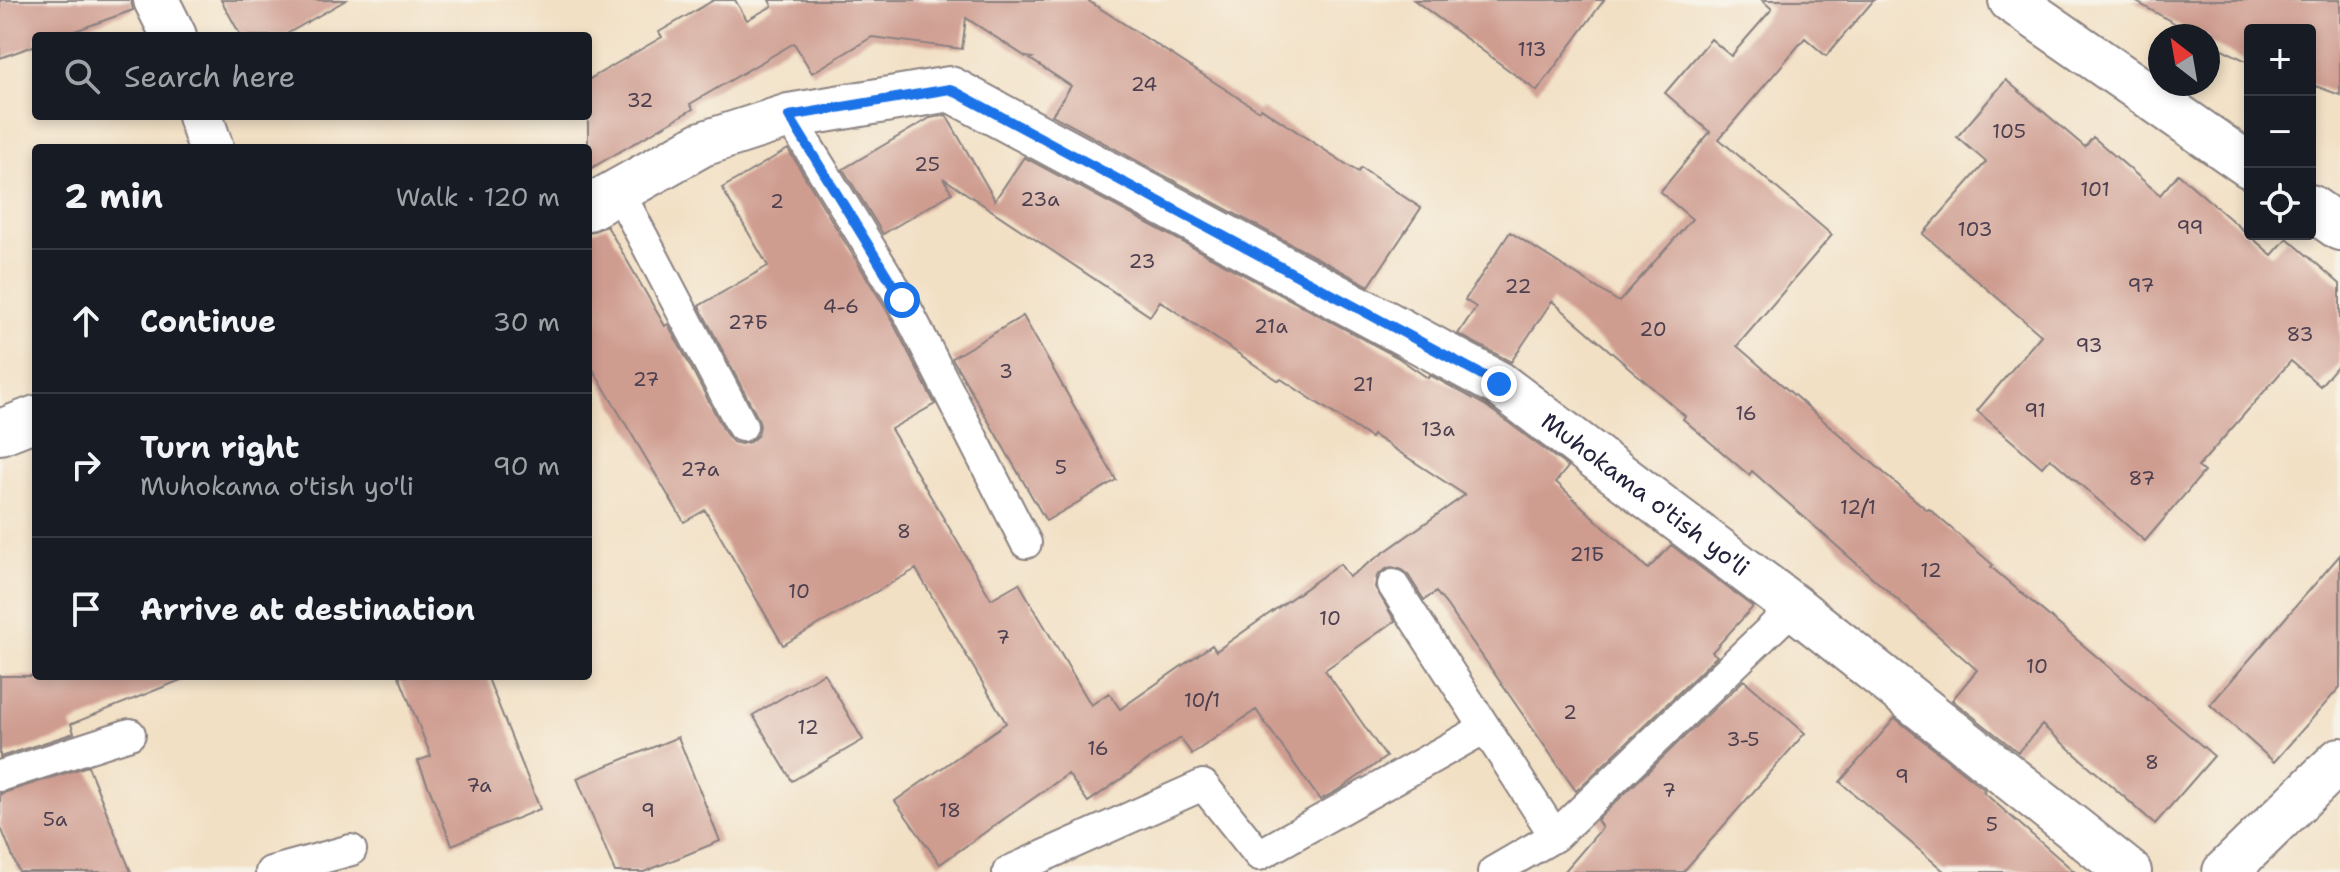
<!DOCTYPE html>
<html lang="en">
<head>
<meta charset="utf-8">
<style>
  :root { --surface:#171b24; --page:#20242c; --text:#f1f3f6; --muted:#9ea1a6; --line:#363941 }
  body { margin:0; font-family:"Shantell Sans",sans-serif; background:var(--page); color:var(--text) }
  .controls { position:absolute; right:24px; top:24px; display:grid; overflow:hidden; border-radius:8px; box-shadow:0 4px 12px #0003 }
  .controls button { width:72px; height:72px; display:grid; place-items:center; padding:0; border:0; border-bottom:2px solid var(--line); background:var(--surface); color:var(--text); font:40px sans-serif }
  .compass { position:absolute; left:2148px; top:24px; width:72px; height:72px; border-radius:50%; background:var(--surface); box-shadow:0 4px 12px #0003; rotate:329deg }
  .stop { position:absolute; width:24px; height:24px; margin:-18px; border:6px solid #1a73e8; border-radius:50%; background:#fff }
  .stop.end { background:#1a73e8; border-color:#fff; box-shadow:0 2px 8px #0008 }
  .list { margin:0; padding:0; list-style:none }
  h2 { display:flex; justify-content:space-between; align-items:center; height:104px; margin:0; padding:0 32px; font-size:34px }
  h2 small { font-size:26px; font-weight:400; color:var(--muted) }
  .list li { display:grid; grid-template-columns:52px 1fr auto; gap:24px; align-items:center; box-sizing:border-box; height:144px; padding:0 32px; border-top:2px solid var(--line) }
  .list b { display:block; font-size:30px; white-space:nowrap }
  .list p { margin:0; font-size:26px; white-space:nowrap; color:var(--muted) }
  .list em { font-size:26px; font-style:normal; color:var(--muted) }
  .icon { flex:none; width:44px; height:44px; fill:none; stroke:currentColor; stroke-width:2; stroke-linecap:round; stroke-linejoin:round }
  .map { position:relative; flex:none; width:2340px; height:872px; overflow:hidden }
  .search { position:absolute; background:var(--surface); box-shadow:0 4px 12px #0003; left:32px; top:32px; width:560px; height:88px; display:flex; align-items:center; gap:20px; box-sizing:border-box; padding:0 28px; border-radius:8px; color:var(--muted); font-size:30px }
  .panel { position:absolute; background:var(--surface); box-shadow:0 4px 12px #0003; left:32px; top:144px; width:560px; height:536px; border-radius:8px }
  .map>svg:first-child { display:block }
</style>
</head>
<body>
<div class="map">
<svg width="2340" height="872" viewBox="0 0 2340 872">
  <rect width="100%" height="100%" fill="#f7f3e8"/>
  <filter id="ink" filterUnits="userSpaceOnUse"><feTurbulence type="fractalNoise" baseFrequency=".0125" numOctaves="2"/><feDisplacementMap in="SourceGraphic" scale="16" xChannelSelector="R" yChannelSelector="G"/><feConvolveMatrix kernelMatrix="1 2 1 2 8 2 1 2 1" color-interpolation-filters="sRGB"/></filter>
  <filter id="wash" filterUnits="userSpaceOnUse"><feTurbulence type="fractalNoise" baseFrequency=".006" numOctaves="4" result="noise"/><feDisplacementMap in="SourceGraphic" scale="32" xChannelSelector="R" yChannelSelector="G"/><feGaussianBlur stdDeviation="1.8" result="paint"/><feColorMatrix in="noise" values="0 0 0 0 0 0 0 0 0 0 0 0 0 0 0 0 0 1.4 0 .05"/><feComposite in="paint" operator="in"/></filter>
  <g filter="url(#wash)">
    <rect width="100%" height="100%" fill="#f2e0c5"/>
    <g id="blocks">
      <path fill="#cf9c90" d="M0,0H131L133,10L61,36H36V45L0,58Z
        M221,0H346L283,36H241Z
        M714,0H735L747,20L772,6L769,0H1087L1259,111L1261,108L1358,172L1361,168L1421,208L1369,286L1052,115L1071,86L1030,59L1032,58L1026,57L966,18L962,49L872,37L812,73L794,43L690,104L693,109L588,170V80L662,37L659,32Z
        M1414,0H1604L1537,91Z
        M1762,0H1874L1826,56L1805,38L1719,139L1832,235L1737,346L1927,510L1929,509L1993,565L1991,567L2214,756L2155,824L2042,725L2018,752L1952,700L1977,670L1752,471L1749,475L1683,419L1685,416L1552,301L1511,362L1458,334L1476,307L1465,300L1510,232L1619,302L1692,219L1660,192L1710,132L1665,93L1711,39L1731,56L1772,9Z
        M2133,0H2340V95L2310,84V30H2250V63L2208,42V36H2198Z
        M2006,80L2085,147L2093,137L2160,195L2178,174L2272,255L2287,238L2340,284V363L2320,386L2291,361L2198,467L2204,472L2145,541L2050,458L2042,467L1977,411L2041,335L1923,234L1986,162L1957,137Z
        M946,115L995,200L1024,157L1397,357L1428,378L1430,375L1485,405L1568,467L1556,482L1648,569L1671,545L1753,607L1712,652L1717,656L1576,791L1446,604L1436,592L1424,600L1408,575L1400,569L1391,567L1384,570L1377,576L1375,587L1395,621L1325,670L1386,757L1342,788L1320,800L1256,710L1192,754L1180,738L1088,802L1068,774L940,864L895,801L1006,723L916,569L783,645L705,510L684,522L588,361V233L607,226L665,326L668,324L726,434L733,442L741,444L750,442L758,435L760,426L758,418L699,306L768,266L722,188L788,149L886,309L935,404L891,429L991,599L1019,583L1091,705L1109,693L1120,709L1212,645L1216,651L1340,564L1349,577L1465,495L1373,435L1371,438L1281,379L1279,381L1160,301L1150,316L943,178L952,193L883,234L843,169L930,118Z
        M1023,316L1116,480L1046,521L952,358Z
        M2340,555V687L2274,762L2210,705Z
        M824,673L863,740L792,781L753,715Z
        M0,676H185L186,678L71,724L74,733L0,757Z
        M399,676H487L540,809L452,845L418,761L431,756Z
        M1744,680L1805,733L1683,872H1564L1602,828L1597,820Z
        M1895,718L1985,790L1983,792L2075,872H1945L1840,782Z
        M678,737L720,841L644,872H615L577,778Z
        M88,766L131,872H19L0,825V794Z"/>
    </g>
  </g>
  <g filter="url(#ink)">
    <use href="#blocks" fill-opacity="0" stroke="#8a8180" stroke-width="2"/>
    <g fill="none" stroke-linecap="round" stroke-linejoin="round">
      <defs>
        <path id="lane" d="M789,116L902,300L1026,543
          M618,190L742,426
          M1393,585L1555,836
          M0,776L130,734
          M271,872L351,850
          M1008,872L1203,785L1259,855L1485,728
          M1493,872L1555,836L1794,607"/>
        <g id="street">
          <path d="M156,0L174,36"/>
          <path d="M2011,0L2250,166"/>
          <path d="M200,116L211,148"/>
          <path d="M2310,207L2340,228"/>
          <path id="s1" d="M588,208L702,144L789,116L950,89L1499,384L1794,607L2129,872"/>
          <path d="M0,432L36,418"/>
          <path d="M2225,872L2340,760"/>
        </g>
      </defs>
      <use href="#lane" stroke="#8a8180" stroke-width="34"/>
      <use href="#street" stroke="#8a8180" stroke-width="48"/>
      <use href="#lane" stroke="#fff" stroke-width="30"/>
      <use href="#street" stroke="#fff" stroke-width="44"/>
    </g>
  </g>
  <g fill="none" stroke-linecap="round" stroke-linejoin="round" filter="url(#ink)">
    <path stroke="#1a73e8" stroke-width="10" d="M902,300L789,116L950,89L1499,384"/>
  </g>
  <g text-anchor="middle" stroke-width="8" stroke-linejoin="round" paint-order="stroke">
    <g font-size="20" fill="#4d4050">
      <text x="1532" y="56">113</text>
      <text x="1144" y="91">24</text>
      <text x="640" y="107">32</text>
      <text x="2009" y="138">105</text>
      <text x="927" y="171">25</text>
      <text x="2095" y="196">101</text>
      <text x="1040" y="206">23а</text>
      <text x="777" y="208">2</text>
      <text x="2190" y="234">99</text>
      <text x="1975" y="236">103</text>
      <text x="1142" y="268">23</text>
      <text x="2141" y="292">97</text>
      <text x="1518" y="293">22</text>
      <text x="841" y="313">4-6</text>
      <text x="748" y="329">27Б</text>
      <text x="1271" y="333">21а</text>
      <text x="1653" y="336">20</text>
      <text x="2300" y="341">83</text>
      <text x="2089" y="352">93</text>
      <text x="1006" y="378">3</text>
      <text x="646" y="386">27</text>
      <text x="1363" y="391">21</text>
      <text x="2035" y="417">91</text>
      <text x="1746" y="420">16</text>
      <text x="1438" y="436">13а</text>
      <text x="1061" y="474">5</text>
      <text x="700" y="476">27а</text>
      <text x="2142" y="485">87</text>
      <text x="1858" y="514">12/1</text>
      <text x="904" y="538">8</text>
      <text x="1587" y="561">21Б</text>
      <text x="1931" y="577">12</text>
      <text x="799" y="598">10</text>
      <text x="1330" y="625">10</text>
      <text x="1003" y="644">7</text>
      <text x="2037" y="673">10</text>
      <text x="1202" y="707">10/1</text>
      <text x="1570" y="719">2</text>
      <text x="808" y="734">12</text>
      <text x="1743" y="746">3-5</text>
      <text x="1098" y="755">16</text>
      <text x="2152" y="769">8</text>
      <text x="1902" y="783">9</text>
      <text x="479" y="792">7a</text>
      <text x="1669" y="797">7</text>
      <text x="648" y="817">9</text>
      <text x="950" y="817">18</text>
      <text x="55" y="826">5a</text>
      <text x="1992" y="831">5</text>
    </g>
    <g font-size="24" fill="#22223b" stroke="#f7f3e8">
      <text dy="8" stroke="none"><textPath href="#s1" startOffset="1192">Muhokama o'tish yo'li</textPath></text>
    </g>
  </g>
</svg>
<div class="controls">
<button>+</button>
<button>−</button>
<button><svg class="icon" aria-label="locate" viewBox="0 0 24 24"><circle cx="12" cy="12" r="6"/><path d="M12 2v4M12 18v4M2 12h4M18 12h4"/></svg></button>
</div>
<svg class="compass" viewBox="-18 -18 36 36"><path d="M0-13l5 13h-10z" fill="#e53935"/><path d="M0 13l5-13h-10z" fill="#9ea1a6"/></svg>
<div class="stop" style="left:902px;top:300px"></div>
<div class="stop end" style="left:1499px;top:384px"></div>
<div class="search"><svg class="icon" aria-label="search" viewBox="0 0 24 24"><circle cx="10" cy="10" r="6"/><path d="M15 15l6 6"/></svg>Search here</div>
<section class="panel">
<h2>2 min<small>Walk · 120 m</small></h2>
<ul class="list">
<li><svg class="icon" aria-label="ahead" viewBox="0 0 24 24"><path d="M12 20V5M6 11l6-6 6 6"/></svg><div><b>Continue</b></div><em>30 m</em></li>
<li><svg class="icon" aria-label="right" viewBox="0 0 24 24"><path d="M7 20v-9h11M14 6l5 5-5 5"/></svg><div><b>Turn right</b><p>Muhokama o'tish yo'li</p></div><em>90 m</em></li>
<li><svg class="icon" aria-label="arrive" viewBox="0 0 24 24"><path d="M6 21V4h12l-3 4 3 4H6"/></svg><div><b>Arrive at destination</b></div></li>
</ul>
</section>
</div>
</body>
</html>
